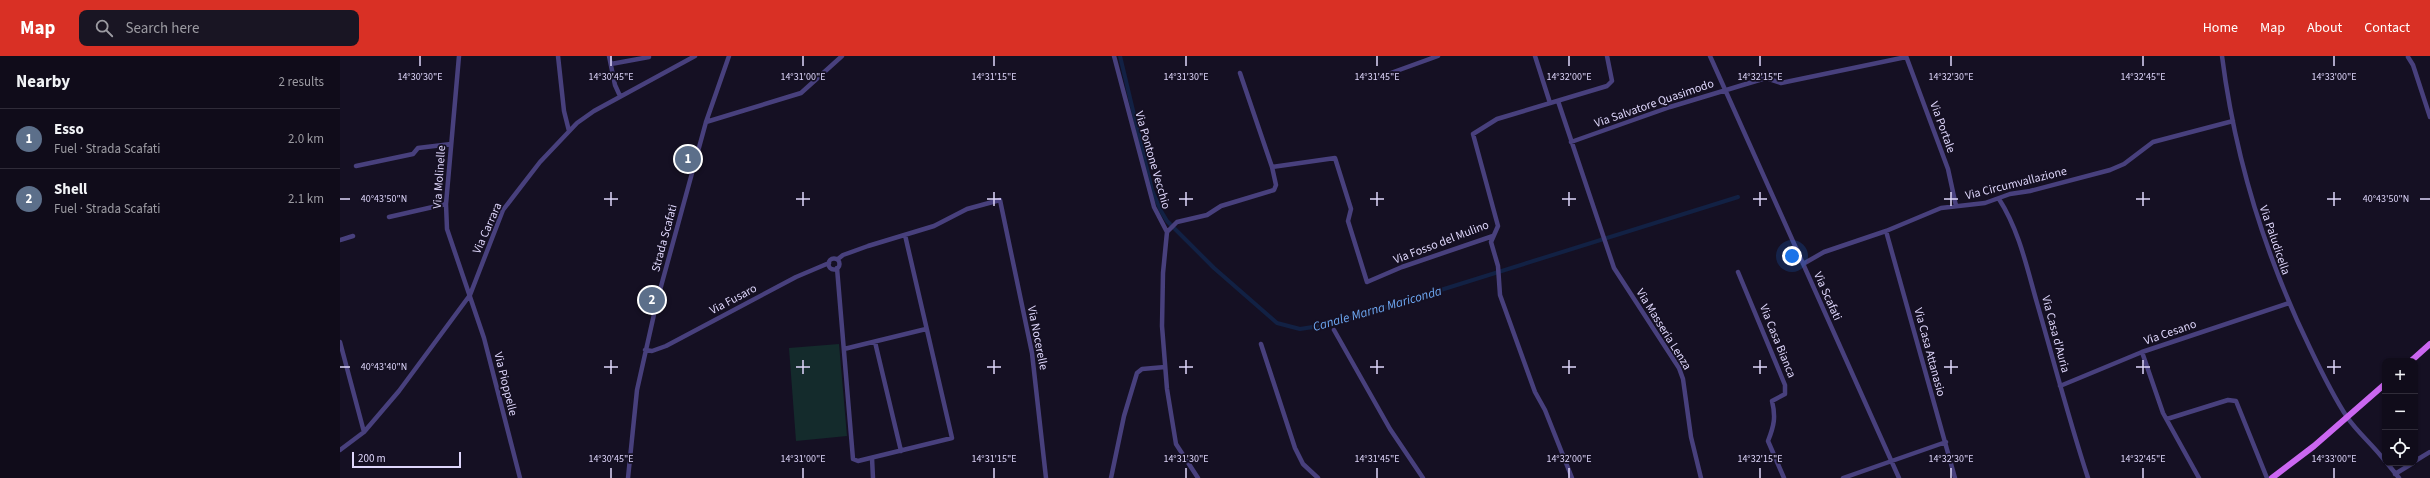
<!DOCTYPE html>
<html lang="en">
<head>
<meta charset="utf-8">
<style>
  :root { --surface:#100c1a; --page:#191523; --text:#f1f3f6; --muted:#9c9ba2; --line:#302c39; --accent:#d93025 }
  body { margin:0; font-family:"Source Sans 3",sans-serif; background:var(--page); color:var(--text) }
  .controls { position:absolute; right:12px; bottom:12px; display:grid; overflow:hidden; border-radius:8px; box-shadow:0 1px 3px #0004 }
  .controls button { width:36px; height:36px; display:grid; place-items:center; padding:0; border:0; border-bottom:1px solid var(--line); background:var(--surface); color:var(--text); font:20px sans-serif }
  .scale { position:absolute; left:12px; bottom:10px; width:109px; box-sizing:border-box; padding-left:4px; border:2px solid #ded6fb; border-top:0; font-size:11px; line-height:14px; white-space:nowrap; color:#ded6fb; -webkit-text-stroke:3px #151023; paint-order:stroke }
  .you { position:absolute; left:1452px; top:200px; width:14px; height:14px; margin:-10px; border:3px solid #fff; border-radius:50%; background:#1a73e8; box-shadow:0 0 0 6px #1a73e833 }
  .badge { display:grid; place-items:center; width:26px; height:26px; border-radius:50%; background:var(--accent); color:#fff; font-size:13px; font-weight:700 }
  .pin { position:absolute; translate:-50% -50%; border:2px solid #fff; box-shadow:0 1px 4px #0006 }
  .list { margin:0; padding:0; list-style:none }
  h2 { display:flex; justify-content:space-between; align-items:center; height:52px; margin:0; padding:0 16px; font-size:17px }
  h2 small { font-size:13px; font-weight:400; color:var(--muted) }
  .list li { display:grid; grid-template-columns:26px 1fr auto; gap:12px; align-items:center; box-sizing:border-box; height:60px; padding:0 16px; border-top:1px solid var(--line) }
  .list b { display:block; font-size:15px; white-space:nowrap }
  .list p { margin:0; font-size:13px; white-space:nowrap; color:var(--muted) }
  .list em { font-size:13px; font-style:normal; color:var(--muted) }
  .icon { flex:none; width:22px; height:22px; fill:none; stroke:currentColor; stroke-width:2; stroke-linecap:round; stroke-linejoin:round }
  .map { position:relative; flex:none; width:2090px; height:422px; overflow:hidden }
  header { display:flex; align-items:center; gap:24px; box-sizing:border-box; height:56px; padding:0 20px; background:var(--accent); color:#fff }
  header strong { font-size:19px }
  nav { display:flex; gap:22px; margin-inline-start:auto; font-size:14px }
  .search { width:280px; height:36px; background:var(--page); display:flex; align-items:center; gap:10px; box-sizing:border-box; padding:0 14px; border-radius:8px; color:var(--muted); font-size:15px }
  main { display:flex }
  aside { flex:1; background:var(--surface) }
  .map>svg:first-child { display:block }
</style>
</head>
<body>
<header>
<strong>Map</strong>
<div class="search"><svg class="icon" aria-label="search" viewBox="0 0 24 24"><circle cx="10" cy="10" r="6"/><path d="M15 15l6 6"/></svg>Search here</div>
<nav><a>Home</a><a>Map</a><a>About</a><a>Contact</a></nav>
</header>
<main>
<aside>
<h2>Nearby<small>2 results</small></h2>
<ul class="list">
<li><span class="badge" style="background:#5c6f8a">1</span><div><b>Esso</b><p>Fuel · Strada Scafati</p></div><em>2.0 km</em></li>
<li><span class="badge" style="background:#5c6f8a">2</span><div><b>Shell</b><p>Fuel · Strada Scafati</p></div><em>2.1 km</em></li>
</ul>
</aside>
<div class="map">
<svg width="2090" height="422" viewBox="0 0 2090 422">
  <rect width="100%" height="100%" fill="#151023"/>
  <path fill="#142b2c" d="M499,288L507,380L456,385L449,292Z"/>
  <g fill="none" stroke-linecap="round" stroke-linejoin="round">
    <path stroke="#122144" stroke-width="4" d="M780,0L812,134L821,155L827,165L874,212L937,267L960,273L992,268L1398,141"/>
    <path stroke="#48407d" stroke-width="4.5" d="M119,0L106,148L107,173L144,282L180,422
      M218,0L224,55L229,75
      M269,0L275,29L280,40
      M774,0L814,151L827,176L823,217L822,270L827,333L836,388L858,422
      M1195,0L1210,47
      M1370,0L1559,422
      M1566,0L1608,113L1616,150
      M1882,0C1895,102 1925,199 1970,292C1981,315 1993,340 2007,361C2018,377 2034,390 2045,405
      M2068,1L2073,9L2090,61
      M271,8L309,1
      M900,17L932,111L995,102L1011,153L1008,165L1027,226L1062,211L1153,180
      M1037,22L1098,0
      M1218,45L1274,212L1339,312L1343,323L1351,381L1361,422
      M366,66L461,37L502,0
      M1231,86L1330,51L1426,22L1441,27L1566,1
      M16,110L73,98L78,92L111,88
      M1659,143C1679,174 1687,212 1697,247C1714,306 1729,364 1748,422
      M49,161L106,148
      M1546,175L1615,422
      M827,176L837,166L867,159L881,150L934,134L936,129L932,111
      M0,184L13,180
      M488.5 208a5.5 5.5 0 1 1 11 0a5.5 5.5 0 1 1-11 0Z
      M498,203L503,199L528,190L594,170L627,153L660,144L692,297L706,422
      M1463,208L1484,196L1546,175L1601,152L1645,147L1670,138L1690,135L1770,114L1784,108L1813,86L1893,65
      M497,212L513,403L518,405L612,382L565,179
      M1398,216L1445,329V338L1432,345C1436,361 1434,370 1428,385L1444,422
      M994,274L1050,373L1083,422
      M0,286L24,376
      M535,286L561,395
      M921,288L955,392L963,408L978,422
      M504,293L586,273
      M305,294L312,295L326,290L456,221L489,207
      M1802,296L1823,357L1859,422
      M1720,330L1802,296L1949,247
      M1827,363L1888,344L1896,345L1927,422
      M0,394L24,376L59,335L130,239L163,154L200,106L237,67L254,55L355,0
      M532,402L533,422
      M2075,405L2090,396
      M2047,407L2059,422
      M2055,418L2073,407
      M288,422L297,334L317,245L366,66L389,0
      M771,422L784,360L797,317L802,313L825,311
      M1232,422L1205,354L1195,336L1160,239L1158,210L1151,186L1158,170L1133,78L1157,63L1267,30L1272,25L1267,0
      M1503,422L1606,386"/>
    <path stroke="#cb67f1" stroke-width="6" d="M2071,305L2090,288
      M1932,422L1974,390L2045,328"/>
  </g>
  <path fill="none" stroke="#ded6fb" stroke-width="1.5" d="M80,0V10M271,0V10M463,0V10M654,0V10M846,0V10M1037,0V10M1229,0V10M1420,0V10M1611,0V10M1803,0V10M1994,0V10M271,136V150M463,136V150M654,136V150M846,136V150M1037,136V150M1229,136V150M1420,136V150M1611,136V150M1803,136V150M1994,136V150M0,143H10M264,143H278M456,143H470M647,143H661M839,143H853M1030,143H1044M1222,143H1236M1413,143H1427M1604,143H1618M1796,143H1810M1987,143H2001M2080,143H2090M271,304V318M463,304V318M654,304V318M846,304V318M1037,304V318M1229,304V318M1420,304V318M1611,304V318M1803,304V318M1994,304V318M0,311H10M264,311H278M456,311H470M647,311H661M839,311H853M1030,311H1044M1222,311H1236M1413,311H1427M1604,311H1618M1796,311H1810M1987,311H2001M271,412V422M463,412V422M654,412V422M846,412V422M1037,412V422M1229,412V422M1420,412V422M1611,412V422M1803,412V422M1994,412V422"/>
  <g text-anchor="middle" stroke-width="3.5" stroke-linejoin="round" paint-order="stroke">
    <g font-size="12" fill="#ded6fb" stroke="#151023">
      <text transform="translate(1314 47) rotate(-19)" y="4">Via Salvatore Quasimodo</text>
      <text transform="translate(1603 71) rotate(70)" y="4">Via Portale</text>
      <text transform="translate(813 104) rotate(74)" y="4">Via Pontone Vecchio</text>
      <text transform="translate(99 121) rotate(-86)" y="4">Via Molinelle</text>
      <text transform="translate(1676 127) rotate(-14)" y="4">Via Circumvallazione</text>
      <text transform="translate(147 172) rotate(-66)" y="4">Via Carrara</text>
      <text transform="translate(324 182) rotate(-75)" y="4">Strada Scafati</text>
      <text transform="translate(1935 184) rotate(71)" y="4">Via Paludicella</text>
      <text transform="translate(1101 186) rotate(-21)" y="4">Via Fosso del Mulino</text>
      <text transform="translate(1488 240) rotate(66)" y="4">Via Scafati</text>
      <text transform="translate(393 243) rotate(-28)" y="4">Via Fusaro</text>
      <text transform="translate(1324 273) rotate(58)" y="4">Via Masseria Lenza</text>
      <text transform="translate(1830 276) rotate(-19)" y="4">Via Cesano</text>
      <text transform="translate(1716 278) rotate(75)" y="4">Via Casa d'Auria</text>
      <text transform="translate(698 282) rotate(79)" y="4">Via Nocerelle</text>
      <text transform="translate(1438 285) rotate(68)" y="4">Via Casa Bianca</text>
      <text transform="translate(1590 296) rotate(75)" y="4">Via Casa Attanasio</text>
      <text transform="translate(166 328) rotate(76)" y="4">Via Pioppelle</text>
    </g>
    <g font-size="13" font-style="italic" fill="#6da7f2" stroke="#151023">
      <text transform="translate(1037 252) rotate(-16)" y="5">Canale Marna Mariconda</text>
    </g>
  </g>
  <g font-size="10" text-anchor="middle" fill="#ded6fb" stroke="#151023" stroke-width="3.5" stroke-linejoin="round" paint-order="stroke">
    <text x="80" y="24">14°30'30"E</text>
    <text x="271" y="24">14°30'45"E</text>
    <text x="463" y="24">14°31'00"E</text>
    <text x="654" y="24">14°31'15"E</text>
    <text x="846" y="24">14°31'30"E</text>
    <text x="1037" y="24">14°31'45"E</text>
    <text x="1229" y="24">14°32'00"E</text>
    <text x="1420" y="24">14°32'15"E</text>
    <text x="1611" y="24">14°32'30"E</text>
    <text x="1803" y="24">14°32'45"E</text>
    <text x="1994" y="24">14°33'00"E</text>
    <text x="44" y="146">40°43'50"N</text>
    <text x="2046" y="146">40°43'50"N</text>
    <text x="44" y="314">40°43'40"N</text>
    <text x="271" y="406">14°30'45"E</text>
    <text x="463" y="406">14°31'00"E</text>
    <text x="654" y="406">14°31'15"E</text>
    <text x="846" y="406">14°31'30"E</text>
    <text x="1037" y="406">14°31'45"E</text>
    <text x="1229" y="406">14°32'00"E</text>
    <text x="1420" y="406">14°32'15"E</text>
    <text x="1611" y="406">14°32'30"E</text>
    <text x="1803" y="406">14°32'45"E</text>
    <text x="1994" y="406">14°33'00"E</text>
  </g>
</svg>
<div class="controls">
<button>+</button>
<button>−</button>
<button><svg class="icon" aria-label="locate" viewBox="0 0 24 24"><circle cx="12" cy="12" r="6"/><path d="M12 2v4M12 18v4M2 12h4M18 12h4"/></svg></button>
</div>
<div class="scale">200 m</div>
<div class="you"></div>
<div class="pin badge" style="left:348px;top:103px;background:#5c6f8a">1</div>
<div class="pin badge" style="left:312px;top:244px;background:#5c6f8a">2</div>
</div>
</main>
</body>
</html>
